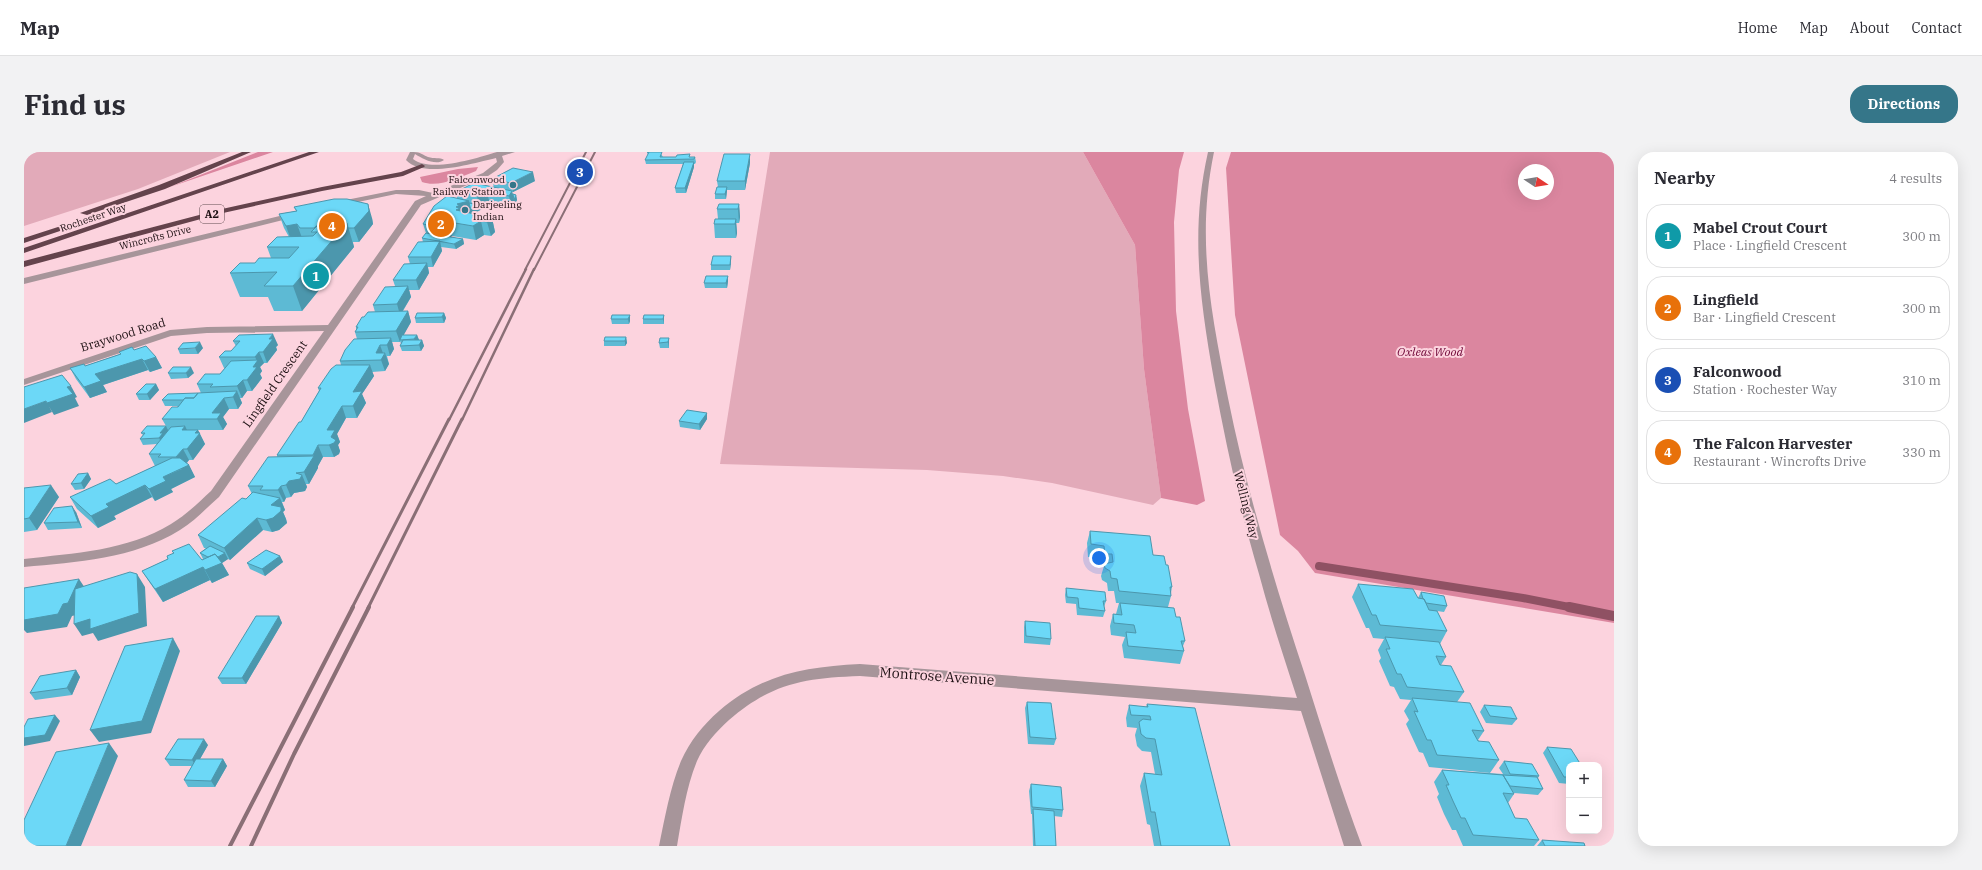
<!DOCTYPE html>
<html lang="en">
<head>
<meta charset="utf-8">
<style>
  :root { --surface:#fff; --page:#f2f2f3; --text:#2b2b33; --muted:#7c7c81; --line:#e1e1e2; --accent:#357689 }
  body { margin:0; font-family:"IBM Plex Serif",serif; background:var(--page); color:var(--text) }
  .controls { position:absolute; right:12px; bottom:12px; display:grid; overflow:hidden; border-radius:8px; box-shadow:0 4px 16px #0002 }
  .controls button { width:36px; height:36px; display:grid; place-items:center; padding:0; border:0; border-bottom:1px solid var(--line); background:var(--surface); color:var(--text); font:20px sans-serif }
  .compass { position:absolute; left:1494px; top:12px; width:36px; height:36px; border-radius:50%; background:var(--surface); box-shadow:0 4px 16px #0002; rotate:102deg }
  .you { position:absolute; left:1075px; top:406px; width:14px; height:14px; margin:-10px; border:3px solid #fff; border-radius:50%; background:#1a73e8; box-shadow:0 0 0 6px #1a73e833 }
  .badge { display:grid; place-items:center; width:26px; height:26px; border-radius:50%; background:var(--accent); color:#fff; font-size:13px; font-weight:700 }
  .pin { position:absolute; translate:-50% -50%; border:2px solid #fff; box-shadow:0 1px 4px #0006 }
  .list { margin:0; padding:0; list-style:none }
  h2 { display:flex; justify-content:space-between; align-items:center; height:52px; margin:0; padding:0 16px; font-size:17px }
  h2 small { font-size:13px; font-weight:400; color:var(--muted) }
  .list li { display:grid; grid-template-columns:26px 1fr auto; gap:12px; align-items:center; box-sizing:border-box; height:64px; margin:0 8px 8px; padding:0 8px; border:1px solid var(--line); border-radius:16px }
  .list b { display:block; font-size:15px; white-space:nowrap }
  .list p { margin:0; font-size:13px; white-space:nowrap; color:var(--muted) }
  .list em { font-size:13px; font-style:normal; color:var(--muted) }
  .map { position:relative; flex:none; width:1590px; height:694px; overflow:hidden; border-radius:16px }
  header { display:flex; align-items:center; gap:24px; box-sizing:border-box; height:56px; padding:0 20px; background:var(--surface); border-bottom:1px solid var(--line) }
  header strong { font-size:19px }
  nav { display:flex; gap:22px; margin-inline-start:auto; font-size:14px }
  .intro { display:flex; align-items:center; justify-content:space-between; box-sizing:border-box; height:96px; padding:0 24px }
  h1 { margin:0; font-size:28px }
  .button { padding:10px 18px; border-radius:16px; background:var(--accent); color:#fff; font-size:14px; font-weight:700 }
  main { display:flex; gap:24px; padding:0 24px }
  aside { flex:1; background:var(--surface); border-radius:16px; box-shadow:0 4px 16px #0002 }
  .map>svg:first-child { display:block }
</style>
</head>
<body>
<header>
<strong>Map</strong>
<nav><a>Home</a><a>Map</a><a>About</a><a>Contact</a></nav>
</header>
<div class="intro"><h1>Find us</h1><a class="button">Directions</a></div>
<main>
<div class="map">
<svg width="1590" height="694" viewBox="0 0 1590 694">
  <rect width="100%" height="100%" fill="#fcd3de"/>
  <path fill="#e2aab9" d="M0,0H206L114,37L0,74Z
    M746,0H1059L1111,93L1120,217L1137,346L1129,353L1028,331L979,324L903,318L696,312Z"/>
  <path fill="#db869f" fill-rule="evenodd" d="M234,0H249L146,35Z
    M1059,0H1160L1155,18L1150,70L1152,159L1164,257L1181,349L1173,353L1137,346L1120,217L1111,93Z
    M1207,0H1590V471L1291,421L1274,399L1256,383L1211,163L1202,16ZM1500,18H1524V42H1500Z
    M454,15L452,19C436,25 415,36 398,30L396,25L434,17Z"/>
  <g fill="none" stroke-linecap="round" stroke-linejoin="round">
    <path stroke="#8f5163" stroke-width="8" d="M1295,414L1499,446L1550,456"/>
    <path stroke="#8f5163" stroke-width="10" d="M1545,455L1590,464"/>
    <path fill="#a7959a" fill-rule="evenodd" d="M386,0C397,0 395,1 404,5C410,7 416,5 420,8C412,14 399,7 391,2L389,7C407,21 453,6 473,0C478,0 486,0 491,0L478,4L480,10L473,18L464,24L397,53L195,345C182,356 171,369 156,378C109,407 53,410 0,415V407C50,401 103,399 147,372C162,363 174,351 187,339L300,179L183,181L147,184L0,233V227L146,178L183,175L304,173L391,49L402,44L372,42L315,54H312V50L372,38H395L409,41L459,21L473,10L472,6C450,11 399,27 382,8Z
      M1184,0H1190C1172,87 1187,160 1204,246C1223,340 1251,432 1281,523C1299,580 1317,638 1338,694H1320L1277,559L836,524C781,526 748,531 705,568C692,580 680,593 673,609C662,636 658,665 653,694H635C641,665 646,636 657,609C666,589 679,573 695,559C738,522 781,515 836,512L1273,546C1260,505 1246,464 1235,422C1216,358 1202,293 1190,228C1176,148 1166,80 1184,0Z
      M272,60L276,62L275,64L0,132V126Z"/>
    <path fill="#64434c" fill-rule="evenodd" d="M218,0H227L141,37L63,63L56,61L135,33Z
      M285,0H295L0,101V96Z
      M398,12L401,14L400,15L379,24L298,39L199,61L0,115V109L198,57L298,35L377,20Z
      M71,63L78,65L0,91V86Z"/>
    <path stroke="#8a6f76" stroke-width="2" d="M501,118L562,0
      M510,118L571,0"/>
    <path stroke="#8a6f76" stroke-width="2.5" d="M425,268L502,117
      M438,268L510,117"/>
    <path stroke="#8a6f76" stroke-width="3" d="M328,456L425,267
      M344,456L438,267"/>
    <path stroke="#8a6f76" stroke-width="4" d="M206,694L329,455
      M227,694L270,602L345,455"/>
  </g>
  <path fill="#5dbad4" d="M623,0H636L639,5H671L672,10L671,12H670V15L662,41H652L651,36L659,12H622L621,8L624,3Z
    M726,11L721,38H703L702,47H691V42L694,35L693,29Z
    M468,27L511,29L489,40H488L489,42L492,43L493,48L488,58L466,53L449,62L468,66L471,80L467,84L460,83L452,88L428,84L426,85L439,87L440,92L432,97L417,95L418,99L409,115H404L405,121L395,138H385L387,145L379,159H384L387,170L379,183H393L395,188H398L400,194L397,199H378L376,194L377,192L376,189V190H368L370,197L366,204H363L365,212L361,219L348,220L350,224L338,242L342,251L333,266H322L313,282L316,290L314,293L316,299L315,302L310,305H299L294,314V316L285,332H282L283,335L281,339L270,341L267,345L262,346L260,350H258L261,358L259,360L262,367L263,371L255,378L248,380L239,378L206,408L204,407L198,411L205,423L188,431L186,428L139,450L126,431L118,419L144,407L149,401L148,399L178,408L179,407L176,401L182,396H180L174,383L222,347L228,342L224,334L253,305V303L277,270L295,239L294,236L317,213L316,209L333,187L331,180L332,178V175L340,165L351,160L349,153L371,134L369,128L386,112L384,105L399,90L398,86L402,81L399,72L433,46L432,40L470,36Z
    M715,52L716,65L715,71H712L713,81L712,86H691L690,72L694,67L693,57Z
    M270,55L348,66L349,72L335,90H329L330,95L278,159H250L244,145H216L206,121L231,111L247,106L243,95L265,85L260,76L255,62L272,59Z
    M707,104V110L706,118H687V113Z
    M704,124V129L703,136H681L680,131Z
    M420,161L422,166L420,171H392L391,166Z
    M606,163V169L605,172H588L587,167Z
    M640,163V172H619V167Z
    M215,183L254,193L252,195L253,198L243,211H240L236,215L238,219L236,222L238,226L228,239H223L218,246H216L218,251L214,257H205L199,265L203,272L199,278H174L181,292L169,308H165L163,311L165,313L171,325L147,337L149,340L131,349L128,345L90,364L92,367L74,376L53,357L46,345L92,332L131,314L125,302L133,292L119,293L116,287L119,283L117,281L142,274L138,267L154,254H141L138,248L177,241L173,232L196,222L201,216H200L195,205L207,199L212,194L209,189Z
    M602,185L603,191L601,194H580V189Z
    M645,186V196H636L635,191Z
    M179,196L174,202H156L154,197Z
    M110,198L132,205L138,216L126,220L124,218L79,233L83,240L66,246L52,227L46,216L61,214L96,202L95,200Z
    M144,221H170L164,226L147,227Z
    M132,232L135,238L126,248H115L112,242Z
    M683,261V267L676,278L656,275L655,269Z
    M64,321L67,327L60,337L51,338L47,332Z
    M0,336L35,345L13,378L0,380Z
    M52,360L58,376L24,378L20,371Z
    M1066,379L1129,403L1142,413L1148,435L1147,441V444L1144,455L1152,465L1161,489L1159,494L1160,499L1156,512L1100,506L1098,493L1101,485L1087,483L1086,474L1089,462H1092L1095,451H1092L1090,439H1084L1083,431L1078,428L1077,424L1080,414H1078L1077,406L1064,405L1063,391Z
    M256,404L259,410L241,424L226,417L223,411Z
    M1334,432L1394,446L1397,440L1423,454L1420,460L1413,459L1423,479L1416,492L1422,505L1417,513L1440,540L1433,550L1460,579L1454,588L1475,608L1466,621L1405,615L1399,601L1395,600L1382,572L1385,568L1380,559L1387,548L1376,547L1370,535L1366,534L1355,509L1357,506L1354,498L1360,487L1349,486L1345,476H1342L1328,445Z
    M1042,436L1082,449L1080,455L1081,459L1079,465L1053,463L1052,452L1042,451L1041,443Z
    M255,464L258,471L222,532H198L194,526Z
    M1001,469L1027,487L1026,493L1000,491V475Z
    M52,518L56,525L48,543L11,548L6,541Z
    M1003,550L1032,587L1030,593L1004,592L1001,556Z
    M1123,552L1206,694H1130L1126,673L1123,672L1116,634L1120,621L1131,622L1127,600L1118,599L1113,594L1111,583L1113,576L1103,575L1102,566L1105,553L1122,555Z
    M1460,553L1493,567L1488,573L1462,571L1456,560Z
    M184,593L176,607H199L203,614L191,635H164L160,628L168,614H146L141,607Z
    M1523,595L1545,613V632L1535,631L1519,601Z
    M1480,609L1515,624L1514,626L1519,637L1514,643L1490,641V642L1484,651L1491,666L1515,688L1510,694H1439L1432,678H1428L1420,662L1413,645L1415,642L1410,630L1418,618L1479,622L1475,616Z
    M1007,632L1039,658L1038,665L1030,664L1032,694H1009L1008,662H1007L1005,639Z
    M1518,688L1561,694H1513Z"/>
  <path fill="#4c97ad" d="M726,2V11L721,38V29Z
    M670,10V15L662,41L661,36Z
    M509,20L511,29L489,40L487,31Z
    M703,35V39L702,47L701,42Z
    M463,39L466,53L448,62L439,70L435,72L432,58V55L433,52L445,49L447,58L455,53L453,44Z
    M488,39L490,48L492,43L493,48L488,58L485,44Z
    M344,52L348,66L349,72L335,90L330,76Z
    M715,52L716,65L715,71L714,57Z
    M468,66L471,80L467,84L463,70Z
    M712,67L713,81L712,86L711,72Z
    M457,69L460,83L452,88L449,74Z
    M425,70L428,84L420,89L417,75Z
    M323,71L330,95L278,159L269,134Z
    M273,72L278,86L267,88L262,74Z
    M439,87L440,92L432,97L430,92Z
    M416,89L418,99L409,115L407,105Z
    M707,104V110L706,118V113Z
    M403,111L405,121L395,138L392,128Z
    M704,124V129L703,136L702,131Z
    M384,134L387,145L376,163L373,152Z
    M384,159L387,170L377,188H376V190L372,179Z
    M420,161L422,166L420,171L418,165Z
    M606,163V169L605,172L604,167Z
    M640,163V172L639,167Z
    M249,182L254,193L252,195L253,198L243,211L239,200L245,187Z
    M393,183L395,188L392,193L390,187Z
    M602,185L603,191L601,194V189Z
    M367,186L370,197L366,204L363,193Z
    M645,186V196L644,190Z
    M398,188L400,194L397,199L395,193Z
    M176,190L179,196L174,202L171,196Z
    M356,193L360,204L361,201L365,212L361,219L357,208L352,201Z
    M235,200L240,211L236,215L238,219L236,222L238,226L228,239L223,228L229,215L233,209L231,205Z
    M132,205L138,216L126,220L120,209Z
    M118,207L124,218L79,233L83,240L66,246L60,235L71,222Z
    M346,213L350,224L338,242L342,251L333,266L329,254V240Z
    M167,215L170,221L164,226L162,221Z
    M219,228L223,239L218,246L213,234Z
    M132,232L135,238L126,248L123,242Z
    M47,234L53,245L51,246L55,254L30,263L23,251L43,235Z
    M213,239L218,251L214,257L209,245Z
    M200,246L205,257L199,265L203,272L199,278L193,267L188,261Z
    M22,249L28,260L0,271V257Z
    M318,254L322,266L313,282L316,290L314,293L316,299L315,302L310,305L305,293L303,278Z
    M683,261V267L676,278L675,272Z
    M142,274L145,280L138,292L135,286L136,281Z
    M161,274L167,286L158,278Z
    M174,278L181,292L169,308L163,297L171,281Z
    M294,293L299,305L294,314V316L285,332L280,320L290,304L289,303Z
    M159,297L165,308L158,316L165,313L171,325L147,337L149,340L131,349L125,337L139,325L158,317L152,305Z
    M64,321L67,327L60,337L57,331Z
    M278,323L283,335L281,339L270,341L267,345L262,333L265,329Z
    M27,333L35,345L13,378L5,366Z
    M121,333L128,345L90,364L92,367L74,376L67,364L82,352Z
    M257,334L262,346L260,350L254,338Z
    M256,346L261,358L259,360L262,367L263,371L255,378L248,380L242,368L247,353Z
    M48,354L52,360L58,376L54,370Z
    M233,366L239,378L206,408L200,396Z
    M201,401L204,407L198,411L205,423L188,431L181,418L190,408Z
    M256,404L259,410L241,424L238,417Z
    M179,415L186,428L139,450L131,437Z
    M113,422L121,435L123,474L74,489L69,481L58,484L50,472Z
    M55,427L63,439L52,463L48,464L43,475L3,481L0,478V459L39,452Z
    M255,464L258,471L222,532L218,526Z
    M149,486L156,499L127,581L75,590L66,578Z
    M52,518L56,525L48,543L43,536Z
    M31,563L36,569L26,589L0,594V586Z
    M180,587L184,593L172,614L168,608Z
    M85,591L94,604L57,694H42Z
    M199,607L203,614L191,635L187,629Z"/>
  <path fill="#6cd8f7" stroke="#4c97ad" d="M623,0H638L636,5H652L653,3L666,2L665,5H671L670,7L621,8L625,0Z
    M700,2H726L721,29H693Z
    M660,10H670L661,36H651Z
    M489,16L509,20L487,31L468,27Z
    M450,31L488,39L485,44L463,39L453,44L432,40Z
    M693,35H703L701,42H691Z
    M489,42L492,43L490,48Z
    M423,44L445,49L433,52L436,53L432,55L436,56L432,58L468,66L463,70L457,69L449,74L425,70L417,75L399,72L410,54Z
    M310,47H323L344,52L345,59L330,76H324L323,71L295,72L290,76H276L273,72L262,74L255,62L273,59L270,55Z
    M445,51L455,53L447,58Z
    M695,52H715L714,57H693Z
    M691,67H712L711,72H690Z
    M323,71L269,134H240L253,120L206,121L216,111H231L235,106H265L275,95H243L253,85L289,84L293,80H287L295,72Z
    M402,81L439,87L430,92L398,86Z
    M416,89L407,105H384L394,90Z
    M689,104H707L706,113H687Z
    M403,111L392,128H369L380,112Z
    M682,124H704L702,131H680Z
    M384,134L373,152L349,153L361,135Z
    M384,159L372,179L331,180L334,175H332L338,165H340L344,160Z
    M393,161H420L418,165L391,166Z
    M588,163H606L604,167H587Z
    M620,163H640L639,167H619Z
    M249,182L245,187H249L239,200H235L231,205H195L201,199H207L216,189H209L215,183Z
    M378,183H393L390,187L376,188Z
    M581,185H602L601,189H580Z
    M367,186L363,193H356L352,201H361L357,208L316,209L321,198L330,187Z
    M636,186H645L644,190L635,191Z
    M379,188H398L395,193L376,194Z
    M176,190L171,196L154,197L159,191Z
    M122,194L132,205L120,209L118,207L71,222L77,229L60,235L46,216L60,212L61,214L97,202L95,200L108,195L110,198Z
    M234,208L229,215H233L223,228H219L213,234L186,235L189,232H173L181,222H196L207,209Z
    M312,213H346L329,240L338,239L329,254H318L303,278H311L307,285L312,288L310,291L305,293H294L289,303H253L275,270H277L297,236H294L307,217Z
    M149,215H167L162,221H144Z
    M38,223L47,234L43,235L49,242L23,251L22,249L0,257V235Z
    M122,232H132L123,242H112Z
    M213,239L209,245L200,246L188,261H197L193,267H138L148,255H154L161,246H170L174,241Z
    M174,241L170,246H161L159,248H138L144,242Z
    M663,258L683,261L675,272L655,269Z
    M123,274H142L136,281H139L135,286L116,287L121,281H117Z
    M161,274L158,278H174L171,281H176L163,297H159L152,305H134L137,302H125L147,275Z
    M290,304L280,320L272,321L278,323L276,327L265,329L262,333L257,334L254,338H236L239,334H224L244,305Z
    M148,306H156L165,313L139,325L142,329L125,337L121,333L82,352L85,355L67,364L46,345L86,327L92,332Z
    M64,321L57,331L47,332L54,322Z
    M27,333L5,366L0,367V336Z
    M229,340L256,346L247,353L257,355V359L249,366L242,368L233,366L200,396L174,383L218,346L222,347Z
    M48,354L54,370L20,371L30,356Z
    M1066,379L1126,384L1129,403L1140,404L1142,413H1144L1148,435H1146L1147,444L1095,439L1093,427L1087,426L1086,419L1081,416L1080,412L1089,410L1088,402H1081L1080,394L1067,392Z
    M165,392L178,408L191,402L198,411L181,418L179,415L131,437L118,419L144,407L143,404L150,401L148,399Z
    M186,394L201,401L194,405L191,402L184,405L176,401Z
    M242,398L256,404L238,417L223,411Z
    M106,420L113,422L115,461L66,477V467L50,472L51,437Z
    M55,427L44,451L39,452L34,462L0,468V436Z
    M1334,432L1389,437L1394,446L1400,447L1405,458L1413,459L1423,479L1356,473L1352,463H1348Z
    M1042,436L1081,440L1082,449H1079L1081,459L1055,456L1054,446L1043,445Z
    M1397,440L1420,444L1423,454L1402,451L1400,447H1399Z
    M1096,451L1150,456L1152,465H1156L1161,489H1157L1160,499L1104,494L1102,480L1112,481L1110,473L1090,471L1089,462L1098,463Z
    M232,464H255L218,526H194Z
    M1001,469L1026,471L1027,487L1002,484Z
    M1361,485L1415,490L1422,505L1412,504L1416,513L1427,514L1440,540L1383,535L1377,522H1373L1362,497H1366Z
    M149,486L118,569L66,578L101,494Z
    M52,518L43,536L6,541L16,524Z
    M1388,546L1446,551L1460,579L1448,578L1454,589L1465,590L1475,608L1413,603L1407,588H1403L1390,559L1394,560Z
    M1003,550L1027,551L1032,587L1006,585Z
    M1123,552L1171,556L1206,694H1137L1131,660H1127L1120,621L1138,623L1131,587L1122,586L1117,582L1115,570L1119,567L1127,568L1126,564L1107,563L1105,553L1124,555Z
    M1460,553L1487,555L1493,567L1466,564Z
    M31,563L21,583L0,586V575L4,567Z
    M154,587H180L168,608L141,607Z
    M85,591L42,694H0V668L32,600Z
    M1523,595L1547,597L1557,613H1545V625H1540Z
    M172,607H199L187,629L160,628Z
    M1480,609L1508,612L1515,624L1486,622Z
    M1418,618L1479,623L1490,642L1479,641L1485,653L1491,666L1503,667L1515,688L1449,683L1441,666H1437L1429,649L1422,633H1425Z
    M1479,623L1513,625L1519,637L1486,634Z
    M1007,632L1037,635L1039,658L1008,655Z
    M1009,657L1030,659L1032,694H1011Z
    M1518,688L1560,691L1561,694H1521Z"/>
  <g fill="#357689" stroke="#fcd3de" stroke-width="1.5">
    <circle cx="489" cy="33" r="4"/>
    <circle cx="441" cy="58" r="4"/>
  </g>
  <g text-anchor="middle" stroke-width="4" stroke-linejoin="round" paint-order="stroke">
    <g font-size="10" fill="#1c0f12" stroke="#fcd3de" text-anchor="end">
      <text x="481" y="31">Falconwood<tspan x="481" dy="12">Railway Station</tspan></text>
      <text x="449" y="56" text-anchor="start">Darjeeling<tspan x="449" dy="12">Indian</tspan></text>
    </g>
    <g font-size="10" fill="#1c0f12" stroke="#fcd3de">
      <text transform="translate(69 65) rotate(-19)" y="4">Rochester Way</text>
      <text transform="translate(131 85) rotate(-14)" y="4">Wincrofts Drive</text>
    </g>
    <rect fill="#fcd3de" stroke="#5f4a4f" stroke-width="1" x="176" y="53" width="24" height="18" rx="3"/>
    <g font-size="11" font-weight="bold" fill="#1c0f12">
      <text x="188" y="66">A2</text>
    </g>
    <g font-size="12" fill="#1c0f12" stroke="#fcd3de">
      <text transform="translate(99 183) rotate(-17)" y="4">Braywood Road</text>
      <text transform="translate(251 232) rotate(-55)" y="4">Lingfield Crescent</text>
      <text transform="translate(1222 353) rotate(76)" y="4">Welling Way</text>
    </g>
    <g font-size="12" font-style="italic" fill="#6f0637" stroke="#fcd3de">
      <text x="1406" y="204">Oxleas Wood</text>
    </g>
    <g font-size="14" fill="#1c0f12" stroke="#fcd3de">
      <text transform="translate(913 524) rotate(4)" y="5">Montrose Avenue</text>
    </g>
  </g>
</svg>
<div class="controls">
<button>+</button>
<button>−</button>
</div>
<svg class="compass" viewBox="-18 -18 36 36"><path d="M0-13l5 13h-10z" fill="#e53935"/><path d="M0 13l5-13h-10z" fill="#7c7c81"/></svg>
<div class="you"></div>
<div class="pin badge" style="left:292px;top:124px;background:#0f9aa8">1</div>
<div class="pin badge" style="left:417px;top:72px;background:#e8710a">2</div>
<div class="pin badge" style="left:556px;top:20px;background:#1a4fb4">3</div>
<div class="pin badge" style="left:308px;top:74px;background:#e8710a">4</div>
</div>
<aside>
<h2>Nearby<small>4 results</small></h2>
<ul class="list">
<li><span class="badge" style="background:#0f9aa8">1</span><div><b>Mabel Crout Court</b><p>Place · Lingfield Crescent</p></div><em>300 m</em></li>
<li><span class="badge" style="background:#e8710a">2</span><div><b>Lingfield</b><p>Bar · Lingfield Crescent</p></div><em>300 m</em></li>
<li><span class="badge" style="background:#1a4fb4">3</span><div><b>Falconwood</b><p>Station · Rochester Way</p></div><em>310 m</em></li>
<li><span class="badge" style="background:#e8710a">4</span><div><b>The Falcon Harvester</b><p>Restaurant · Wincrofts Drive</p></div><em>330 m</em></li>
</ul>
</aside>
</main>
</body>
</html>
